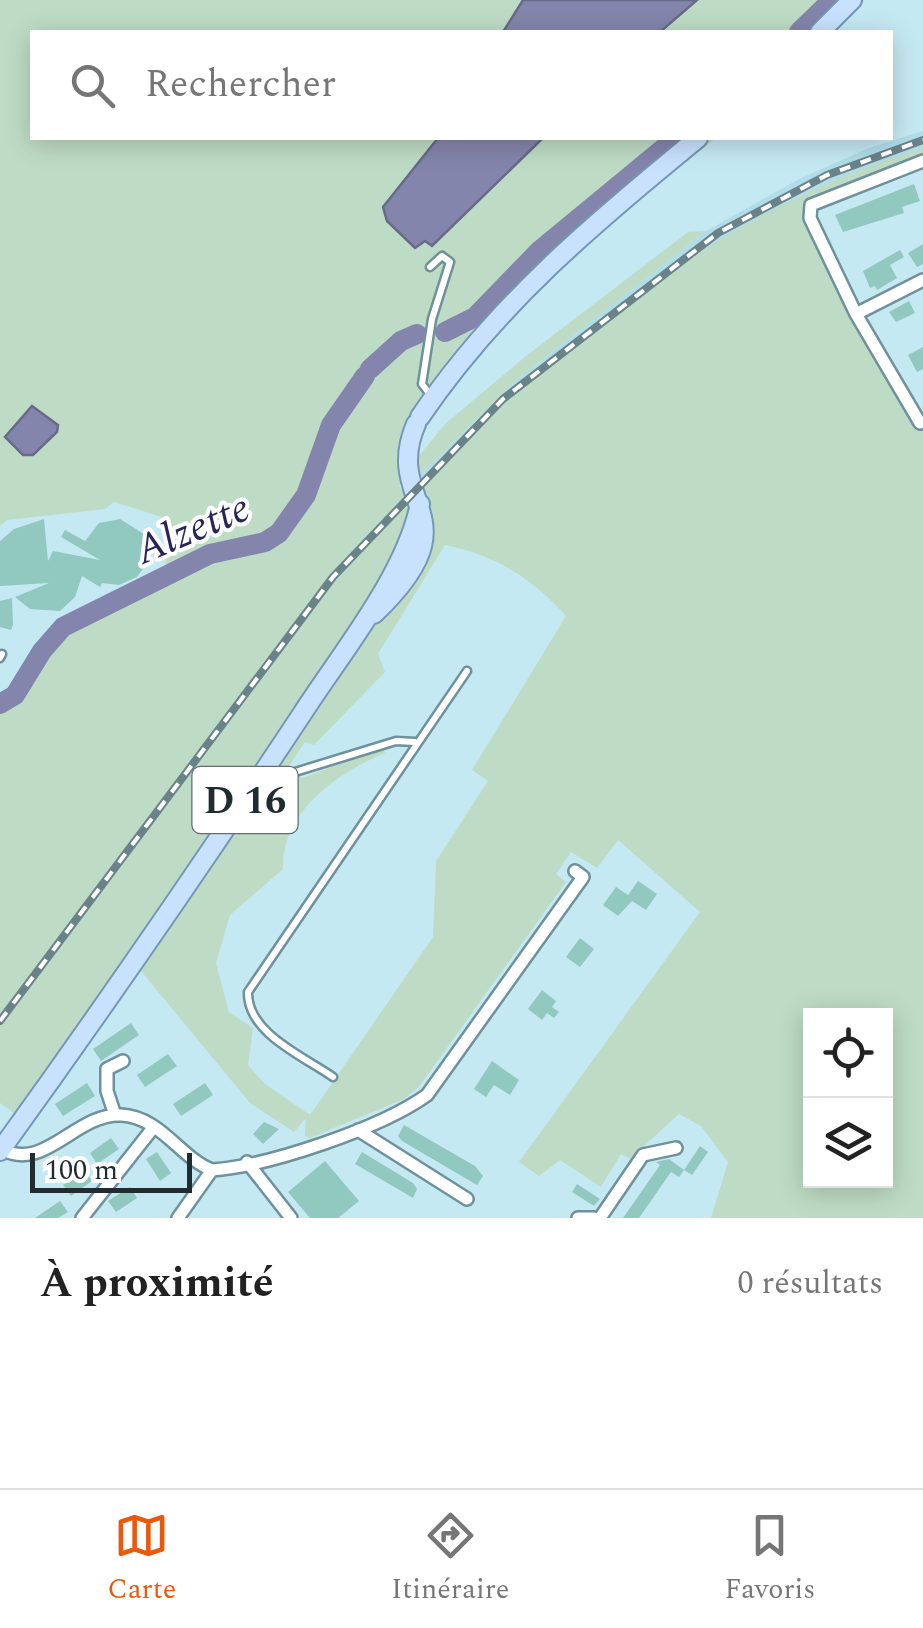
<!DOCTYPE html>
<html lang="fr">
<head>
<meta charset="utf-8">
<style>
  :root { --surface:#fff; --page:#f2f2f2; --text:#222; --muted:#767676; --line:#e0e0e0; --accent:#ea580c }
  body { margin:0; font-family:Spectral,serif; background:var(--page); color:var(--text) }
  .controls { position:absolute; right:30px; bottom:30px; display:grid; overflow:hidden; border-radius:0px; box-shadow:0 5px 25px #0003 }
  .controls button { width:90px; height:90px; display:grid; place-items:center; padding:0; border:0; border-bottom:2px solid var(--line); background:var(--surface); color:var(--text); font:50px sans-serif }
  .scale { position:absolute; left:30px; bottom:25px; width:162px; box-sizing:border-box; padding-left:10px; border:5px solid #1f2d31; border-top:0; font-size:28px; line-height:35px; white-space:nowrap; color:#1f2d31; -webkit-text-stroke:8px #fff; paint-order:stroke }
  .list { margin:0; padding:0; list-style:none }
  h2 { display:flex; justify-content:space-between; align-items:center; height:130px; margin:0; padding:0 40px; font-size:42px }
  h2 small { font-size:32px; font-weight:400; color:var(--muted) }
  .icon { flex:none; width:55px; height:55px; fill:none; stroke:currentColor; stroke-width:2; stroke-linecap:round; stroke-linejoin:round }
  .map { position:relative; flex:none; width:923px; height:1218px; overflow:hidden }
  .search { position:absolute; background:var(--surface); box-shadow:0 5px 25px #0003; left:30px; right:30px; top:30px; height:110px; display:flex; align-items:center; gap:25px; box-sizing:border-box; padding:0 35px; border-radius:0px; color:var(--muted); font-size:38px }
  .sheet { height:270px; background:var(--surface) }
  nav { display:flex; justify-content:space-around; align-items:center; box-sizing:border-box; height:140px; border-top:2px solid var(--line); background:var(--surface); font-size:28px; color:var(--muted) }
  nav a { display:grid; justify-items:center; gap:5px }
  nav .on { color:var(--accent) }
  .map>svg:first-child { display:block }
</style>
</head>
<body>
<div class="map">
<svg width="923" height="1218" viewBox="0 0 923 1218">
  <rect width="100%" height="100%" fill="#c5e9f3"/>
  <path fill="#b0dde9" d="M923,131V148L803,194L697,254L521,388L424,487L420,475L514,382L706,231L799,179L869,148Z"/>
  <path fill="#bedcc5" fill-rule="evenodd" d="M0,0H865L832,32H32V138H716C621,216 524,290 452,391C437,412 420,432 417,458L446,423L526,356L688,232L706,231L514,382L420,475L415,462L399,486L410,501C448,464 482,423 522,388C638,285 773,192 923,148V161L811,205L802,218L852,318L923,426V1218H711L728,1162L701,1126L679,1114L630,1159L621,1154L601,1187L560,1160L539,1176L519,1162L700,912L618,840L597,868L571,852L556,874L566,882L419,1087L404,1099L310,1138L305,1136L306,1118L294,1132L250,1103L131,959L17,1115L0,1103V704C29,691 38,648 63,627C92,603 133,590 166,574L165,518L114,502L105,509L7,520L0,526ZM445,545C495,555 532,578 566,616L472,770L488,781L436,861L433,937L310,1115L264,1083L248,1065L253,1028L229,1012L216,963L230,915L283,869C281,813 336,773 385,753L382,748L302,778L289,766L305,742L314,745L385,672L378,654ZM810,1016H886V1180H810Z"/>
  <path fill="#8485ac" stroke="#666b87" stroke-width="2.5" d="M523,0H697L660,32H503Z
    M438,138H543L432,246L425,241L415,248L387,221L383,207Z
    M32,406L58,425L57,432L33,455H23L5,437Z"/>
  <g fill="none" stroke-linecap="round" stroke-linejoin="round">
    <path stroke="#8485ac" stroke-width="20" d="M799,32L832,0
      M445,332L475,317L539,251L676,138
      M370,369L401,341L417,334
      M0,704L15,695L42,651L63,627L210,554L265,542L279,533L306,495L331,425L365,376"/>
  </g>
  <path fill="#91c8bf" d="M914,184L920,201L902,207L904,213L843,232L835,215Z
    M923,244V264L917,267L908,253Z
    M900,250L904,257L890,265L897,278L877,290L875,286L870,288L863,271Z
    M909,301L915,313L896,322L889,312Z
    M923,347V369L917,372L908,355Z
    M44,519L48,561L53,551L100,560L61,537L65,530L85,541L99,523L120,519L144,534L148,562L137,577L119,585L102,583L100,587L82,576L75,597L60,611L30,609L15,597L49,583L0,586V541L14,529Z
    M12,598L13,625L11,630L0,627V601Z
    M638,881L657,894L646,910L632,901L618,916L603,905L616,887L628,895Z
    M580,938L594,949L580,967L566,957Z
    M542,990L556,1001L552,1007L559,1012L554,1018L547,1013L542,1020L528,1009Z
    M131,1023L139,1035L101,1061L93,1049Z
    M168,1054L177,1066L145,1087L137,1075Z
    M492,1061L519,1080L510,1095L494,1085L486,1097L474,1089Z
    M87,1083L95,1096L63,1116L55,1104Z
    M205,1083L213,1095L181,1116L173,1104Z
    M264,1122L279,1129L263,1144L253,1134Z
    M404,1125L475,1166L483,1176L477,1185L402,1141L398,1136Z
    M111,1138L119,1149L97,1164L90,1153Z
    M700,1146L708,1152L692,1175L684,1170Z
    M157,1152L171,1173L160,1181L146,1159Z
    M362,1152L413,1183L417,1189L413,1198L355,1164Z
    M669,1159L684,1170L679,1177L671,1172L639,1218H623L660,1165L656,1162Z
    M325,1161L359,1201L338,1218H310L288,1192Z
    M85,1170L92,1181L71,1196L63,1185Z
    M577,1184L600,1199L594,1206L572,1192Z
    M130,1187L137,1198L116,1212L108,1201Z
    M60,1201L68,1212L58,1218H35Z"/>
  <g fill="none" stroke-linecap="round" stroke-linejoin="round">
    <defs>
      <path id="service" d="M430,267L442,256L450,262L432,319L422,384L432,397
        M0,658L2,654
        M243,804L256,809L295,772L396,741L415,742
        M333,1077C303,1056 247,1033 248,992L467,671"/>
      <path id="minor" d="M856,314L923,280
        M920,423L856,314L810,218L811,205L923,161
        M115,1115L107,1091V1069L123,1061
        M358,1130L467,1199
        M2,1149C44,1173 76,1113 121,1115C161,1117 179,1157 212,1170
        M247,1162L291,1218
        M82,1218L153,1128
        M178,1218L212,1170C269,1166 381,1128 427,1095L583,877L575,871
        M578,1218H594
        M600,1218L643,1155L676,1148"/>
      <path id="primary" d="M820,32L852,0
        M420,417C496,305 594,223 698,138
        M374,614C478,515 381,506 416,424
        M0,1151C104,1007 204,862 302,714C342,652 405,576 420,504"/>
    </defs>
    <use href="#service" stroke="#6f919b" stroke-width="11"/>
    <use href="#minor" stroke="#6f919b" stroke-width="16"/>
    <use href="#primary" stroke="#7596b6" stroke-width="22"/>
    <use href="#service" stroke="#fff" stroke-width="6"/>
    <use href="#minor" stroke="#fff" stroke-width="11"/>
    <use href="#primary" stroke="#c8e2fe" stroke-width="18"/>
    <defs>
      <path id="rail" d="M0,1021L333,577L503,399L718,233L827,175L923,140"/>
    </defs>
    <use href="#rail" stroke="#6a8289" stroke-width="8"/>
    <use href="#rail" stroke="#fff" stroke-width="4" stroke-dasharray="11" stroke-linecap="butt"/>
  </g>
  <g text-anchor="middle" stroke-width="8" stroke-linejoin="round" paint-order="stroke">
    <rect fill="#fff" stroke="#626c6f" stroke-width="2.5" x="192.5" y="767" width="105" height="66" rx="8"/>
    <g font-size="38" font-weight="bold" fill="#1f2d31">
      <text x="245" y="813">D 16</text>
    </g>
    <g font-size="42" font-style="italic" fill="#292558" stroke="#fff">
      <text transform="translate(192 527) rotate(-23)" y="15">Alzette</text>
    </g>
  </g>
</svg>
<div class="controls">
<button><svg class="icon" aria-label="locate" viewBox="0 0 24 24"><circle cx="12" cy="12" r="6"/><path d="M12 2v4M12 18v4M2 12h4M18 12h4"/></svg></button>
<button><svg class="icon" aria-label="layers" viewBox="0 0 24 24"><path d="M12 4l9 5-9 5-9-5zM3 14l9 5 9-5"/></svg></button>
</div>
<div class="scale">100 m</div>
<div class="search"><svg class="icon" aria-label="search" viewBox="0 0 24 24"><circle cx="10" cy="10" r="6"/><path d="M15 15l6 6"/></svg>Rechercher</div>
</div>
<section class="sheet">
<h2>À proximité<small>0 résultats</small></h2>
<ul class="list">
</ul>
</section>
<nav>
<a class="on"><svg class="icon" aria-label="map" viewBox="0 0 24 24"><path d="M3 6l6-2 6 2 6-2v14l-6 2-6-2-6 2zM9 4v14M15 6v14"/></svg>Carte</a>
<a><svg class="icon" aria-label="directions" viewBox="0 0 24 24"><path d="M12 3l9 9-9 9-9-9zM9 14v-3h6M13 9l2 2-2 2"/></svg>Itinéraire</a>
<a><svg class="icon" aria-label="saved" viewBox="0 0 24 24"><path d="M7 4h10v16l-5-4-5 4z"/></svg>Favoris</a>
</nav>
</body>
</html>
